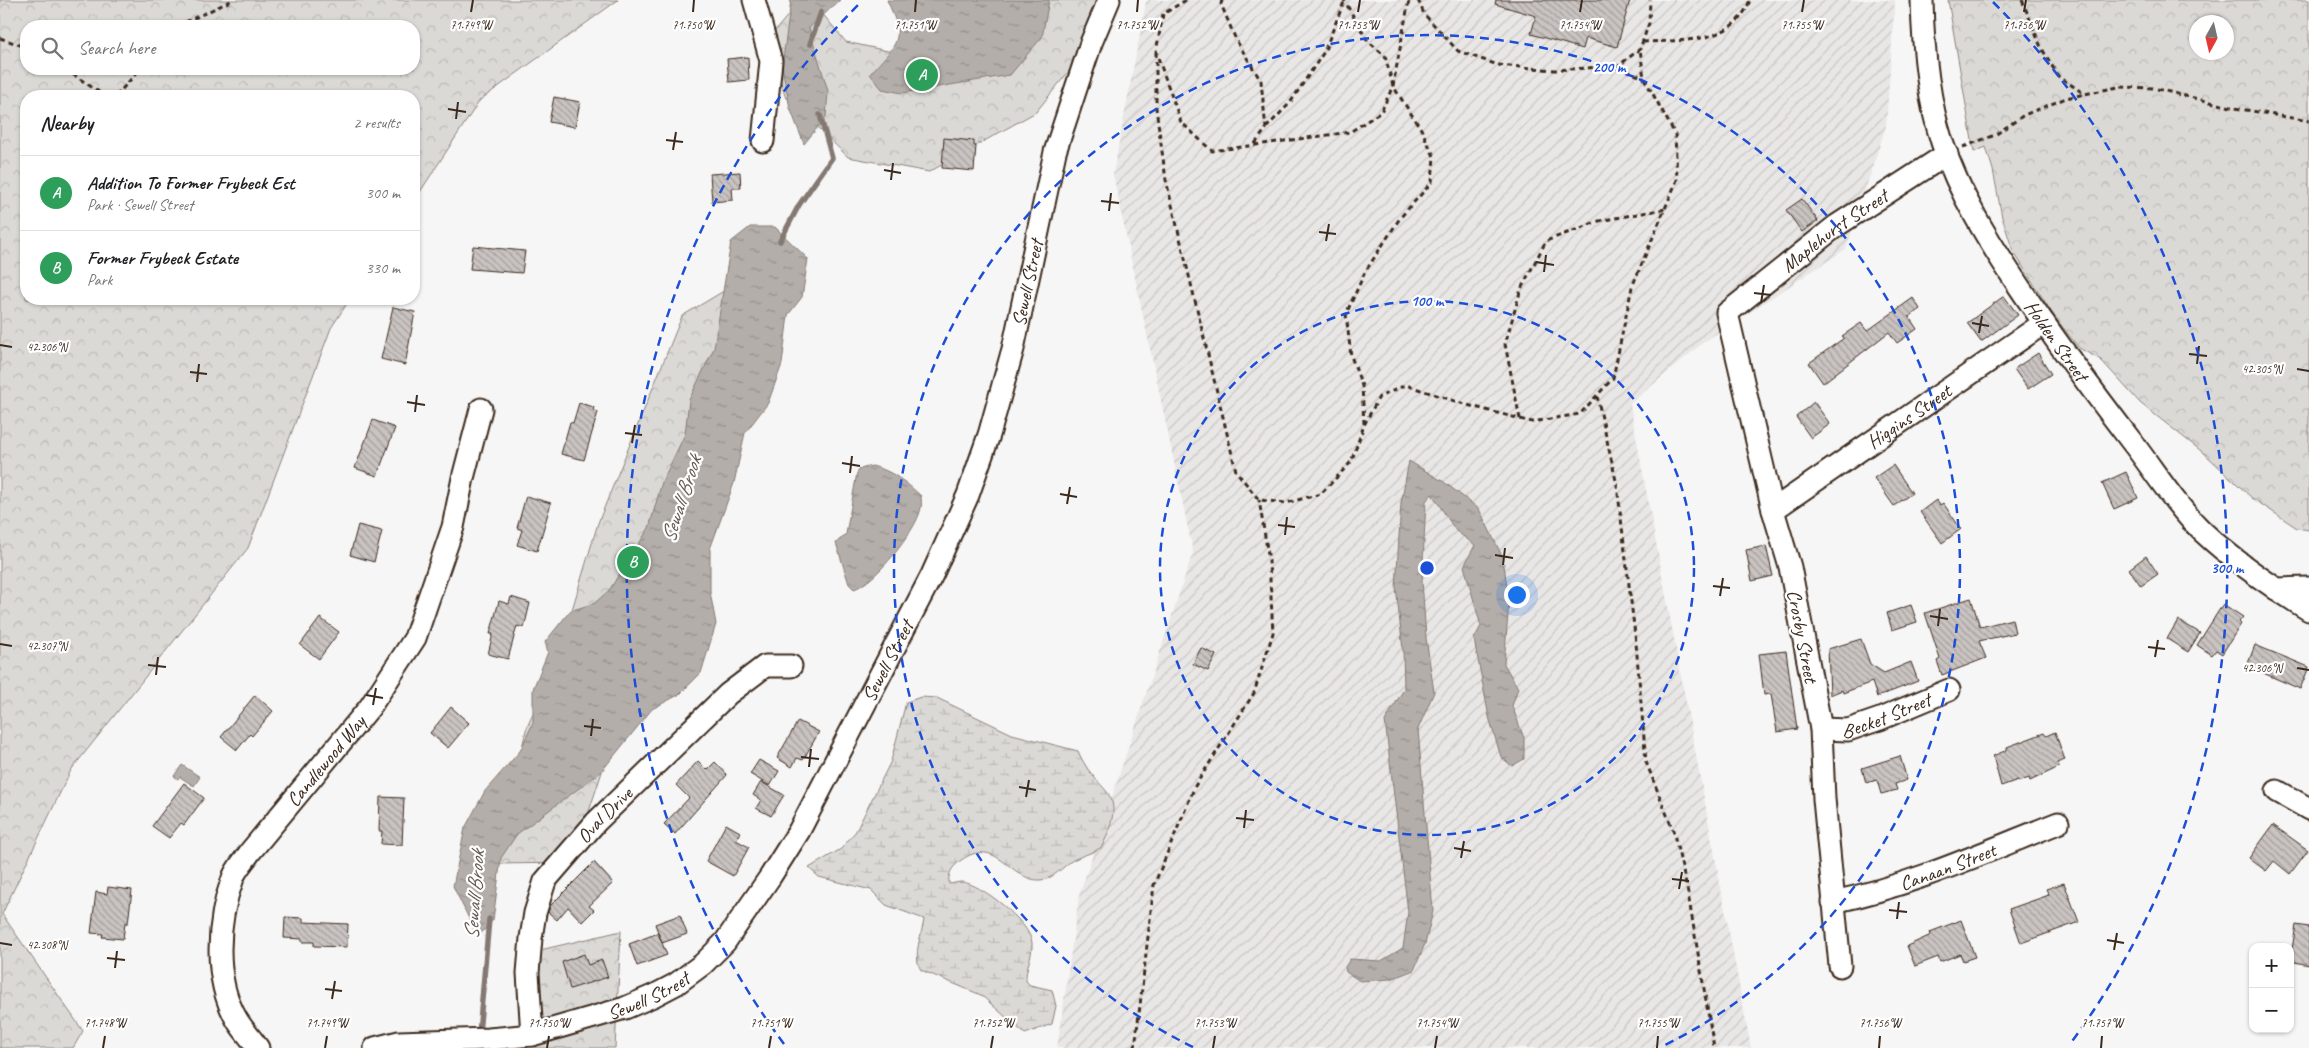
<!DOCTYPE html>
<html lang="en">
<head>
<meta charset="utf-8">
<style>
  :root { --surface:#fff; --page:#f2f2f2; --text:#202124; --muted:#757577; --line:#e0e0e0; --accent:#d1495b }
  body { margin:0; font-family:Caveat,sans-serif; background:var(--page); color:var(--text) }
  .controls { position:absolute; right:15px; bottom:15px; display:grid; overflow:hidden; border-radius:10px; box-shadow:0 1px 4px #0004 }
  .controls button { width:45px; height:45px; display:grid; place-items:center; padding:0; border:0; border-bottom:1px solid var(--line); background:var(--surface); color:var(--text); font:25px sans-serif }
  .compass { position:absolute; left:2189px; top:15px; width:45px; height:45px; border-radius:50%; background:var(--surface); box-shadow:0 1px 4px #0004; rotate:188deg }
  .you { position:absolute; left:1516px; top:594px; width:18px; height:18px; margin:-12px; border:4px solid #fff; border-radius:50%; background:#1a73e8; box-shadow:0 0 0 8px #1a73e833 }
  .badge { display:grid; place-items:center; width:32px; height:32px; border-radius:50%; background:var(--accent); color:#fff; font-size:16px; font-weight:700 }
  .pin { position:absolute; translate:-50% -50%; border:2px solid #fff; box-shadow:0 1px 5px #0006 }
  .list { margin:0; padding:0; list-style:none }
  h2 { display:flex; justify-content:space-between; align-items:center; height:65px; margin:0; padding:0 20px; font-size:21px }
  h2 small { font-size:16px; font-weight:400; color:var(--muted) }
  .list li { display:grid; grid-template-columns:32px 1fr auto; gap:15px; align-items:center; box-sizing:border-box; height:75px; padding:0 20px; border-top:1px solid var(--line) }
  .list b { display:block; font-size:19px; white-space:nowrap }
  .list p { margin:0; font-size:16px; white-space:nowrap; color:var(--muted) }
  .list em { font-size:16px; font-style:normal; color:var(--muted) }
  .icon { flex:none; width:28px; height:28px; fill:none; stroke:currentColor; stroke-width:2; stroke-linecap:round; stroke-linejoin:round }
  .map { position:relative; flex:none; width:2309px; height:1048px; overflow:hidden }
  .search { position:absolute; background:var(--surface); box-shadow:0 1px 4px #0004; left:20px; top:20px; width:400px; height:55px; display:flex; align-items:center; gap:12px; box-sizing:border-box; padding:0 18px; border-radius:20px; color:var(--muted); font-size:19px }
  .panel { position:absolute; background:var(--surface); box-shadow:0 1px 4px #0004; left:20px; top:90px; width:400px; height:215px; border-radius:20px }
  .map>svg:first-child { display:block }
</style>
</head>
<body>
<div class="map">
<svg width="2309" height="1048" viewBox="0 0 2309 1048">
  <defs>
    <pattern id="industrial-furrows" width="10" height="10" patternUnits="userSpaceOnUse" patternTransform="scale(1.25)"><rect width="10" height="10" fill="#e9e7e6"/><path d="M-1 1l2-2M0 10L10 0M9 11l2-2" fill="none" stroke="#c9c6c5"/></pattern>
    <pattern id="forest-crowns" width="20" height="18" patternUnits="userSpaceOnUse" patternTransform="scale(1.25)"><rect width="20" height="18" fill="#dbd9d6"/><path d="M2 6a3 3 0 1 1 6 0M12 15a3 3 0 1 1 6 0" fill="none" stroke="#bdbab7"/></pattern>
    <pattern id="wetland-marsh" width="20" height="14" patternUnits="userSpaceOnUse" patternTransform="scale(1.25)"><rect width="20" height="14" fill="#dbd9d6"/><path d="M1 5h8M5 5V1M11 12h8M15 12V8" fill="none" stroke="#bdbab7"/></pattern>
    <pattern id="water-ripples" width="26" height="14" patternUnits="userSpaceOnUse" patternTransform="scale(1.25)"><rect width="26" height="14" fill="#b4aeaa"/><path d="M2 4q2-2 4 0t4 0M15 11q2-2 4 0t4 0" fill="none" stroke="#948e8a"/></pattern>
    <pattern id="building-back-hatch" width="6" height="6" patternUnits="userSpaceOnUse" patternTransform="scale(1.25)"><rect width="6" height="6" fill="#c9c3c1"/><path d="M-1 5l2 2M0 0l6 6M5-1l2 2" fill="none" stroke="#a49f9c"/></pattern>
  </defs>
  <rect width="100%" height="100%" fill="#f7f6f6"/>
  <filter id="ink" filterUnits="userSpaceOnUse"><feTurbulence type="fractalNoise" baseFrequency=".02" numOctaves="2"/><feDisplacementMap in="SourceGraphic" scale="10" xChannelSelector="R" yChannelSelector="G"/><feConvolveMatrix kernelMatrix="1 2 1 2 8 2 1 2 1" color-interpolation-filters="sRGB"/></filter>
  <g filter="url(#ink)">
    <path fill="url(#industrial-furrows)" d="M1149,0H1895L1886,126L1846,249L1704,342L1630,404L1751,1048H1057L1079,896L1193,552L1113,174L1146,2Z"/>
    <path fill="url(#forest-crowns)" stroke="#8b827a" fill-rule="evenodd" d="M0,0H618L480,100L414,201V96H26V299H350L331,328L248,548L71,770L2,914L83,1031L73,1048H0ZM414,26V69H26V26Z
      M801,0H811L846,42L897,53L1006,0H1101L1090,45L1036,112L929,172L848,157L785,96L768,39Z
      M1948,0H2309V530L2297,528L2252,498L2205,454L2140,403L2101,360L2079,348L2054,316L2013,251L2002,217L1993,170L1986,147L1974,152ZM2226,22V52H2196V22Z
      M727,289H747L644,644L572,863L496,864L526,730L562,643L598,523L682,316Z
      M621,931L615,1048H535L536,951Z"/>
    <path fill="url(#wetland-marsh)" stroke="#8b827a" d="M921,697L937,698L1012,734L1078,751C1098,798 1130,785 1102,847C1093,853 1083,855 1073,860C1063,866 1053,880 1040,880C1010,881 996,834 960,861C951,868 948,874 949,884C953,884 957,882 961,882C979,882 1031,923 1032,943C1033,956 1025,968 1026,981L1030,985L1052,990L1056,1006L1052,1024L1025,1034L981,995L921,970C912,955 922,935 924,919L886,905L871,890L819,877L809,868L841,849L856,831L891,761L906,702Z"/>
    <path fill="url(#water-ripples)" stroke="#847972" d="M791,0H840L809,28L828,91L826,117L804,144L790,108L782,67Z
      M887,0H1049L1042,37L1010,75L902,93L882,89L870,74C898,42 906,41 887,0Z
      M750,227H775L808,259L802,297L788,315L782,364L768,403L745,433L734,483L710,549V592L716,624L701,673L680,694L652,709L601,772L517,834L501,858L493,920L478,937L453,886L465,828L485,791L520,751L533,723V689L548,652L545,642L570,611L595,603L610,589L649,528L662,482L685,434L689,400L714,348L731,242Z
      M1409,461L1444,482L1479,509L1503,558L1509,601L1504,664L1518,688L1512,706L1524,738V759L1512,766L1501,757L1489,717L1474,639L1481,626L1464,566L1475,545L1456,531L1432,494L1426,501L1422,581L1426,638L1434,692L1418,729L1433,911L1425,944L1414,970L1391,979L1360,981L1346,972L1345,967L1350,959L1381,961L1403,948L1408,912L1385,721L1404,689L1403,650L1396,587L1401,503Z
      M872,466C891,470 907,483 921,496C921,500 922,505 921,508C917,530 875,583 854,589L849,584L836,543L846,534L857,473L860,469Z
      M182,765L200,777L194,786L180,777L178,779L174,776Z"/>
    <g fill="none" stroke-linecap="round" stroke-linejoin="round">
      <path stroke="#847972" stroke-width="5.5" d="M810,44L821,12
        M780,241L799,205L832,158L820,115
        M479,1034L489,919"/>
    </g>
    <path fill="url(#building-back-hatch)" stroke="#3b2a1e" d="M1496,0H1630L1617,47L1586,38L1583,49L1531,34L1536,16L1495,4Z
      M748,57L749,80L729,82L727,59Z
      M554,97L580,102L575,127L549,122Z
      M944,138L974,141V146H976L974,171L942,168Z
      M740,172L741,188H732L733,200L712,202L710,174Z
      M1802,199L1818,221L1802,232L1786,210Z
      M473,246L525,251L522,273L470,269Z
      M2004,296L2018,315L1981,342L1967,323Z
      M1913,298L1920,309L1909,317L1917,329L1897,343L1889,332L1823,383L1809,363L1844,338L1842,336L1861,323L1867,331Z
      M393,307L415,312L405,365L381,359Z
      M2038,353L2051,374L2028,389L2014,369Z
      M1814,402L1830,424L1811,438L1796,417Z
      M579,403L594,407L593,410L598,412L584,460L561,454L570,422L573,423Z
      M373,420L395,428L377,476L355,468Z
      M1893,465L1912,493L1894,506L1874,478Z
      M2126,472L2138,498L2114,509L2102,483Z
      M526,496L551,503L537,551L517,545L522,530L517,528Z
      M1936,500L1940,505L1943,503L1961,529L1942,543L1920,512Z
      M358,525L382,531L374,562L350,555Z
      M1766,546L1773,576L1752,581L1746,550Z
      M2146,556L2158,574L2141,586L2129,569Z
      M511,597L530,603L524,628L517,626L508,659L488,654L493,634H490L499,601L509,604Z
      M1971,598L1980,627L2012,619L2015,633L1979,641L1986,658L1942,675L1937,661L1940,659L1925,613Z
      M2223,604L2243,617L2239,622L2241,624L2222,654L2216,650L2212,655L2197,645Z
      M1911,605L1917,622L1892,630L1887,613Z
      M320,618L339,632L319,659L300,645Z
      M2178,620L2200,633L2188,652L2167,639Z
      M1861,639L1870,664L1884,673L1911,662L1918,681L1877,697L1872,682L1843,693L1842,690L1830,695L1828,649Z
      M2255,645L2309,667L2300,689L2247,666Z
      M1201,648L1216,655L1208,671L1193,664Z
      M1786,651L1797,729L1777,732L1771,694L1764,695L1759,654Z
      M255,695L273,711L252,736L250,734L237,750L221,737Z
      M451,707L469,723L448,748L430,733Z
      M798,721L819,732L803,760L797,758L792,767L777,758Z
      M2055,732L2065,760L2057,763L2059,767L2030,781L2029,778L2018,782V780L2001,786L1993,756L2007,750V747L2044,733L2046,736Z
      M1900,756L1907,780L1895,784L1897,790L1881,794L1877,780L1866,783L1862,768Z
      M759,760L779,771L770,786L750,774Z
      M698,761L707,770L715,762L727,775L675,834L664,824L689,798L676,785Z
      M761,782L784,795L771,816L756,808L761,800L753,795Z
      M184,783L204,798L184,825L181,823L169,838L152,826Z
      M380,797L404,798L402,845L381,844L382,831H379Z
      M726,824L740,832L736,840L749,847L733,876L706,861Z
      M2273,825L2308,850L2290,874L2274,861L2266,871L2249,858Z
      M594,862L613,883L589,906L594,910L582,922L568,907L557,920L548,912L550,906Z
      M2064,883L2079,922L2021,943L2009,909L2049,895L2046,889Z
      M108,887L132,890L128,923H125L123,939L102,937L103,934L91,933L96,892L107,894Z
      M680,915L687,934L662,943L655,924Z
      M285,917L303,918V922L348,924L347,947L314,946V942H302V939L284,938Z
      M1961,920L1975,957L1963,961L1960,954L1940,962L1938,957L1915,966L1907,946L1931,935L1930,932Z
      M2296,925L2309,927V965L2290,961Z
      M658,933L667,955L637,966L629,944Z
      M584,954L588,965L602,960L608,977L570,989L562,962Z"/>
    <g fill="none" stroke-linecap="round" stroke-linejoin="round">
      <defs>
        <g id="street">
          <path d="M754,0L771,61L763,141"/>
          <path id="s1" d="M1922,0C1923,47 1927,96 1942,142C1959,194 1989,242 2020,288C2056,342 2095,394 2135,446C2157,475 2177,507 2203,532C2235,562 2272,587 2309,610"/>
          <path id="s2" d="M1773,510L2044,323"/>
          <path d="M2276,589L2309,588"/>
          <path id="s3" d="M1821,729L1848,730L1880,719L1949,690"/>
          <path d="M2277,791L2309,809"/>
          <path id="s4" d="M1833,902C1910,886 1985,852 2058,823"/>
          <path id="s5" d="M1840,966L1824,799L1821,729L1790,567L1773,510L1727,313L1836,226L1947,154"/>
          <path id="s6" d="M532,1035L528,973L531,938L535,913L545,881L596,822L728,694L765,666H791"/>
          <path id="s7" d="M258,1048C252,1039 243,1030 237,1020C213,979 217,921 233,878C236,869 245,860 250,852L370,707L415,638L453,527L463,478L481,409"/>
          <path id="s8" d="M375,1048L399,1042L489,1039L532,1035L625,1008L655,995L676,984L703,964L725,942L770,877L799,831L932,575L968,495L989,435L1013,349L1055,152L1091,43L1109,0"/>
        </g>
      </defs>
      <use href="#street" stroke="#3b2a1e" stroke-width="25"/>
      <path stroke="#3b2a1e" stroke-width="3" stroke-dasharray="5 4" stroke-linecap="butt" d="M1186,0L1163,14L1156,52L1181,122L1212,151L1350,132L1381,112L1393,86L1385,56L1367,40L1344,0
        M1222,0L1221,4L1236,40L1261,81L1266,129L1254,145
        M1418,0L1424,14L1458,51L1498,65L1555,70L1618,66L1640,49L1649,23L1650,0
        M2022,0L2041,47L2058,76L2083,93
        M177,26L233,0
        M0,38L26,47
        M1643,42C1682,40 1734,45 1750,0
        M1156,52V108L1166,180L1236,471L1259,500L1286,503L1321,494L1351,462L1364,425L1379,397L1406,385L1467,405L1532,422L1580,414L1613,378L1632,287L1677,180L1675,134L1644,78L1640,49
        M1618,67L1644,78
        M65,69L105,96
        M116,96L140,69
        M1266,128L1290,103L1324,52L1344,2
        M1963,147L1995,135L2024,115L2066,98L2118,87L2153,88L2235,108L2309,121
        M1597,396L1617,485L1636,643L1646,762L1673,830L1687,888L1714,1048
        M1520,419L1505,344L1521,289L1546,241L1599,221L1665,209
        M1364,424L1362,386L1351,356L1346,314L1365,272L1400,218L1432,182L1434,156L1421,129L1393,86L1409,0
        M1135,1048L1154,885L1195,786L1254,693L1273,633L1269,561L1259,500"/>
      <use href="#street" stroke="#fff" stroke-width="21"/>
    </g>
  </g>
  <path fill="none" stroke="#3b2a1e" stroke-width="2" d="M471,12L473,0M693,12L694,0M915,12L916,0M1137,12L1138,0M1358,12L1360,0M1580,12L1582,0M1802,12L1804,0M2024,12L2026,0M448,109L466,112M456,119L458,102M666,140L683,142M673,150L676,132M884,170L901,173M891,180L893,163M1101,201L1119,203M1109,211L1111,193M1319,232L1336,234M1326,241L1329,224M1536,262L1554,265M1544,272L1546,255M1754,293L1771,295M1761,303L1764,285M1972,323L1989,326M1979,333L1982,316M0,345L12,347M2189,354L2207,356M2197,364L2199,346M2297,369L2309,371M190,372L207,374M197,382L199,364M407,402L425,405M415,412L417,395M625,433L642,435M632,443L635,425M842,463L860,466M850,473L852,456M1060,494L1077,497M1067,504L1070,487M1278,525L1295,527M1285,535L1287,517M1495,555L1513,558M1503,565L1505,548M1713,586L1730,588M1720,596L1723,578M1930,616L1948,619M1938,626L1940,609M0,644L12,646M2148,647L2165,649M2155,657L2158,640M148,665L166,667M2297,668L2309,670M156,675L158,657M366,695L383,698M373,705L376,688M584,726L601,728M591,736L593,719M801,757L819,759M809,767L811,749M1019,787L1036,790M1026,797L1029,780M1236,818L1254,820M1244,828L1246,810M1454,848L1471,851M1461,858L1464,841M1672,879L1689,881M1679,889L1682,872M1889,910L1907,912M1897,919L1899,902M2107,940L2124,943M0,943L12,945M2114,950L2117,933M107,958L125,960M115,968L117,951M325,989L342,991M332,999L335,981M103,1048L105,1036M325,1048L327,1036M547,1048L549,1036M769,1048L771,1036M991,1048L993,1036M1213,1048L1215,1036M1435,1048L1437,1036M1657,1048L1658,1036M1879,1048L1880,1036M2101,1048L2102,1036"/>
  <g fill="none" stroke="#1d4ed8" stroke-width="2.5" stroke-dasharray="9 6">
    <circle cx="1427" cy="568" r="267"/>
    <path d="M1193 1047A533 533 0 1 1 1661 1047"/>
    <path d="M784 1044A800 800 0 0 1 861 2M1993 2A800 800 0 0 1 2070 1044"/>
  </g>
  <g text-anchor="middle" stroke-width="4.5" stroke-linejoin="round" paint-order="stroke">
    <g font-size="20" fill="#3b2a1e" stroke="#fff">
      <text dy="7" stroke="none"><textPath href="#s5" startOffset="800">Maplehurst Street</textPath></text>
      <text dy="7" stroke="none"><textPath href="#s8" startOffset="1106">Sewell Street</textPath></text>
      <text dy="7" stroke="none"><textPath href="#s1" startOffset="374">Holden Street</textPath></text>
      <text dy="7" stroke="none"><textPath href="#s2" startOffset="165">Higgins Street</textPath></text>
      <text transform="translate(1803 636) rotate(79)" y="7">Crosby Street</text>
      <text dy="7" stroke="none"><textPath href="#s8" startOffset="701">Sewell Street</textPath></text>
      <text dy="7" stroke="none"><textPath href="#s3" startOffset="68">Becket Street</textPath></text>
      <text dy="7" stroke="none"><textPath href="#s7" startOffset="331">Candlewood Way</textPath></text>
      <text dy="7" stroke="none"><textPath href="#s6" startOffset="245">Oval Drive</textPath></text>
      <text dy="7" stroke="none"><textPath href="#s4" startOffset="120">Canaan Street</textPath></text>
      <text dy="7" stroke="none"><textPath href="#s8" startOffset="281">Sewell Street</textPath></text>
    </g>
    <g font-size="21" font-style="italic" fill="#65584f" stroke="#fff">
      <text transform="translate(681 499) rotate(-72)" y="7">Sewall Brook</text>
      <text transform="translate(474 895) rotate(-86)" y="7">Sewall Brook</text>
    </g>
  </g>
  <g font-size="12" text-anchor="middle" fill="#3b2a1e" stroke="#fff" stroke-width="4.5" stroke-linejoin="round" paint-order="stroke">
    <text x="471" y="29">71.749°W</text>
    <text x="693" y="29">71.750°W</text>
    <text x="915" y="29">71.751°W</text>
    <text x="1137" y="29">71.752°W</text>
    <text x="1358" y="29">71.753°W</text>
    <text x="1580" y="29">71.754°W</text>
    <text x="1802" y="29">71.755°W</text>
    <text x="2024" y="29">71.756°W</text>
    <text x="47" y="351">42.306°N</text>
    <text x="2262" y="373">42.305°N</text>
    <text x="47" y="650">42.307°N</text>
    <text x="2262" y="672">42.306°N</text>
    <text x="47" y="949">42.308°N</text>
    <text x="105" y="1027">71.748°W</text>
    <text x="327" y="1027">71.749°W</text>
    <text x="549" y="1027">71.750°W</text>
    <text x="771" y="1027">71.751°W</text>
    <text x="993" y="1027">71.752°W</text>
    <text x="1215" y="1027">71.753°W</text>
    <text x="1437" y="1027">71.754°W</text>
    <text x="1658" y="1027">71.755°W</text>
    <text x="1880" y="1027">71.756°W</text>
    <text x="2102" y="1027">71.757°W</text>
  </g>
  <circle cx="1427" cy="568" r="8" fill="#1d4ed8" stroke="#fff" stroke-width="2.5"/>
  <g font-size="15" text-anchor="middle" font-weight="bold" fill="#1d4ed8" stroke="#fff" stroke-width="4.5" stroke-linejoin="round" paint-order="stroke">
    <text x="1609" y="72">200 m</text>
    <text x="1427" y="306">100 m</text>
    <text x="2227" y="573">300 m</text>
  </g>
</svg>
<div class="controls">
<button>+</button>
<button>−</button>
</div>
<svg class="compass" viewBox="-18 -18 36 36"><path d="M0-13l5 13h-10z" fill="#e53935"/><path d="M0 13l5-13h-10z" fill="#757577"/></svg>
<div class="you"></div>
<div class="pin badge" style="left:922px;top:75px;background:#2e9e5b">A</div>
<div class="pin badge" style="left:633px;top:562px;background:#2e9e5b">B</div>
<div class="search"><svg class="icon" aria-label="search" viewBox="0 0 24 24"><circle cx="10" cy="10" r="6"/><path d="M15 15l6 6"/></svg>Search here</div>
<section class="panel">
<h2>Nearby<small>2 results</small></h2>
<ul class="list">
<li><span class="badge" style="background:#2e9e5b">A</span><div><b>Addition To Former Frybeck Est</b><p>Park · Sewell Street</p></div><em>300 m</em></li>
<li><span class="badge" style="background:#2e9e5b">B</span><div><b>Former Frybeck Estate</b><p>Park</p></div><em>330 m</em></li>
</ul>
</section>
</div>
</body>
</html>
